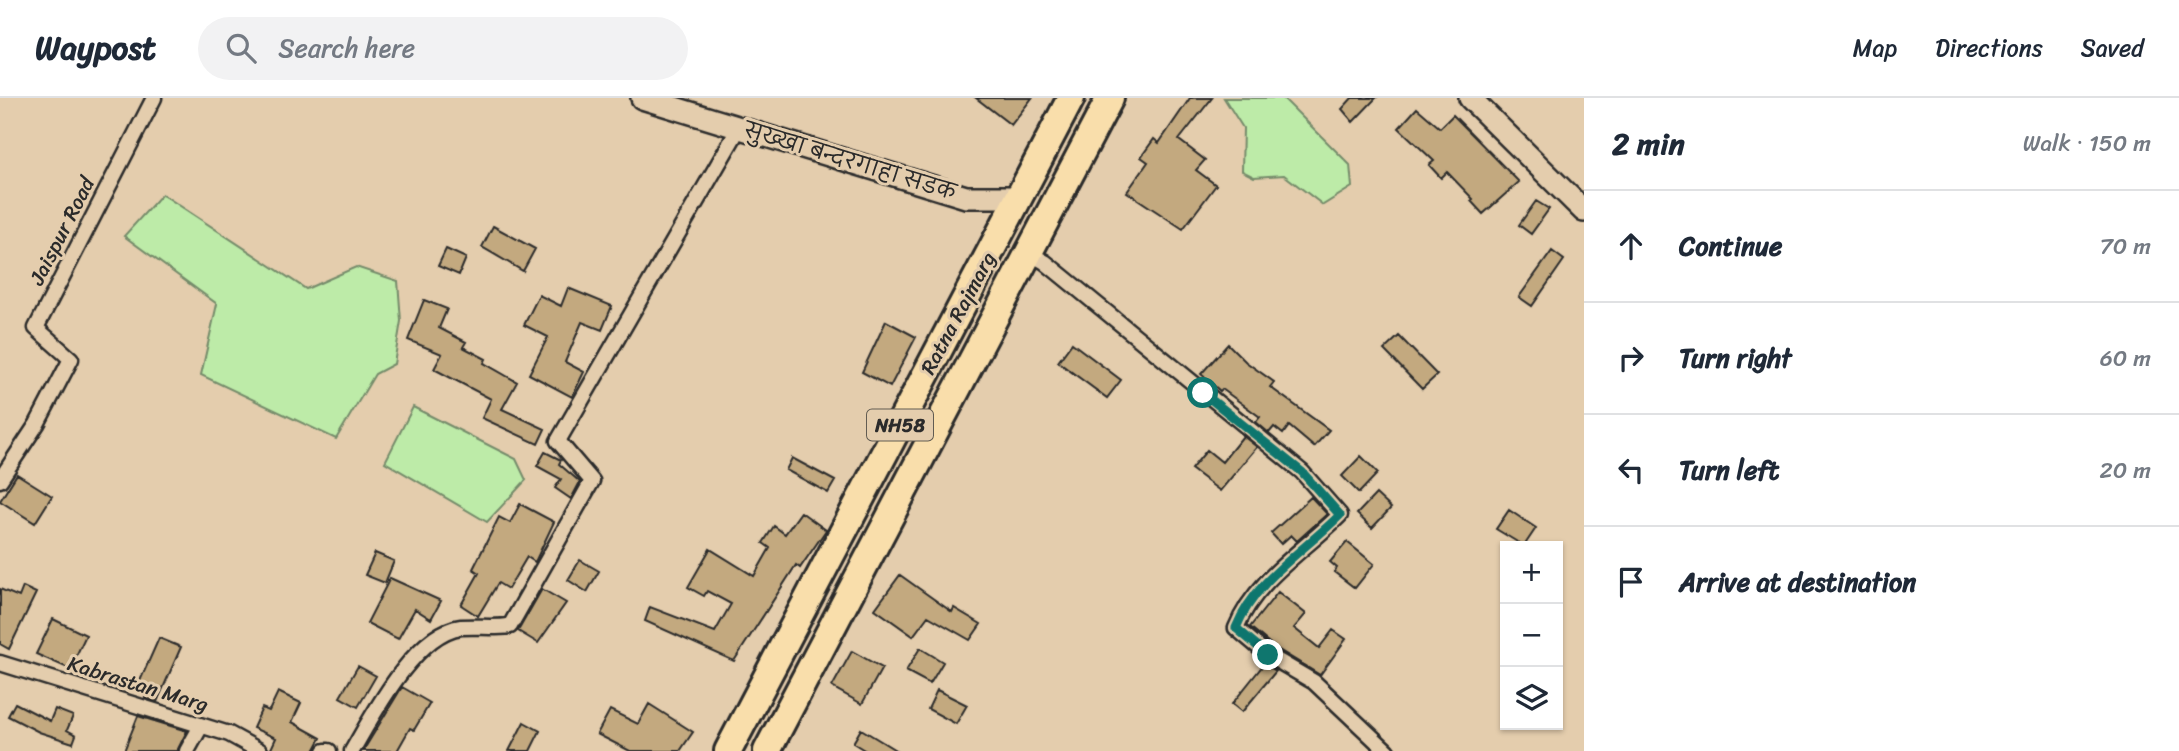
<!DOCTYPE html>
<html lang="en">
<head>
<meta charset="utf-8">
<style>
  :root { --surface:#fff; --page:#f2f2f3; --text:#1f2937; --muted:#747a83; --line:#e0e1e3 }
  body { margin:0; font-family:Sriracha,"Playpen Sans Deva",sans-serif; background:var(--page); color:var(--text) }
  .controls { position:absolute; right:21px; bottom:21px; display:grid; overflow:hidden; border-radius:0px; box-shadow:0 2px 5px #0004 }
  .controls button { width:63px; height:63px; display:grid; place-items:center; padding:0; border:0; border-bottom:2px solid var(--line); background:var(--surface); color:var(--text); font:35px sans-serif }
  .stop { position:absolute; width:21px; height:21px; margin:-16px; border:5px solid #0f766e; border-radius:50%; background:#fff }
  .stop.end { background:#0f766e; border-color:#fff; box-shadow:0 2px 7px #0008 }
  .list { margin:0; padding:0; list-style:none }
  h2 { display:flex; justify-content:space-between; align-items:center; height:91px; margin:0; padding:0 28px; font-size:30px }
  h2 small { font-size:23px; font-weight:400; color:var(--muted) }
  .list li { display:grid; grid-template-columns:46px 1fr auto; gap:21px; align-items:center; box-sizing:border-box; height:112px; padding:0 28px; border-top:2px solid var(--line) }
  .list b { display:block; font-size:26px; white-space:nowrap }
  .list em { font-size:23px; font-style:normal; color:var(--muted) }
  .icon { flex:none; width:38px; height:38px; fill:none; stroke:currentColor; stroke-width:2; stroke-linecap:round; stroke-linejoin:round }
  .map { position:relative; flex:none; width:1584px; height:653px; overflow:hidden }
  header { display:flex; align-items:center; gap:42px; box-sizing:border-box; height:98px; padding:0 35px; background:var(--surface); border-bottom:2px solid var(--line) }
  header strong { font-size:33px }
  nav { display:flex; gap:38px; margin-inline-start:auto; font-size:24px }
  .search { width:490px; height:63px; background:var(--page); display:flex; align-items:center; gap:18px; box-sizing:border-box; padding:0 24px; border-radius:38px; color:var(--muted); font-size:26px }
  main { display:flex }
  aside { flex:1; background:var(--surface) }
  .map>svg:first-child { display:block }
</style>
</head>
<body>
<header>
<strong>Waypost</strong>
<div class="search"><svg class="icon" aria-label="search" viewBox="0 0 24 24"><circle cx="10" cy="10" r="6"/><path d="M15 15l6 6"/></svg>Search here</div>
<nav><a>Map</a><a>Directions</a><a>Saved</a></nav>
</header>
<main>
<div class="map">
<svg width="1584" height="653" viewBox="0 0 1584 653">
  <rect width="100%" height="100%" fill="#e4cdad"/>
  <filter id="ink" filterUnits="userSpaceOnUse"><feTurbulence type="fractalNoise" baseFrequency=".0143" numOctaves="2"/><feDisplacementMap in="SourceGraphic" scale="14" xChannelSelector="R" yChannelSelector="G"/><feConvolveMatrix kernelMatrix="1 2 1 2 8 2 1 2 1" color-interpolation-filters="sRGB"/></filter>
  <g filter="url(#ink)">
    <path fill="#bdeba8" stroke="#748b6a" stroke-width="2" d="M1224,0H1283L1350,67L1352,89L1323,107L1284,77L1254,79L1242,73L1243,30Z
      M162,96L306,191L356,169L398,183L401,223L394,266L375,276L336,341L201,277L217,206L124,138Z
      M413,309L516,361L526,382L487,424L385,364Z"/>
    <path fill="#c3a97f" stroke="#2b2b2b" stroke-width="2" d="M976,0H1032L1011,27Z
      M1190,0H1212L1179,42L1205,62L1196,72L1216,87L1183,131L1127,94L1148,64L1141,59L1154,41L1159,45Z
      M1352,0H1376L1353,24L1342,11Z
      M1417,10L1440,30L1453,17L1519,84L1483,116L1471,103L1473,101L1447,74L1441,80L1429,67L1434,63L1399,30Z
      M1536,103L1549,111L1531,136L1519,127Z
      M493,128L535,151L523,173L482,149Z
      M446,151L466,160L459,177L438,168Z
      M1552,153L1564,162L1532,208L1519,199Z
      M568,190L612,208L602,232L582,224L565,264L584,274L572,299L529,276L548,239L524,227L539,197L561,208Z
      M424,202L447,211L439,230L466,244L463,249L486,261L484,265L517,284L502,311L545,331L538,346L482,320L491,301L434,271L442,256L408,242Z
      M886,223L916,239L890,289L862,274Z
      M1399,238L1437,277L1422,291L1384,252Z
      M1072,245L1121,282L1107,300L1058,264Z
      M1228,246L1246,264L1274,284L1270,289L1329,332L1314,349L1289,328L1283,336L1274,329L1269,335L1256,324L1260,319L1222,291L1220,293L1201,276Z
      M1243,338L1257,349L1220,393L1191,371L1207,352L1222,364Z
      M545,354L561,362L559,366L580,384L571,401L555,390L561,381L537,368Z
      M1361,358L1378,375L1359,395L1342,378Z
      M792,360L835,383L828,395L786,372Z
      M17,376L52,398L35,425L0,403Z
      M1376,396L1391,410L1372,430L1357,416Z
      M1311,399L1327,416L1297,443L1291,437L1281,446L1271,435Z
      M520,406L554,424L535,464L527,459L508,491L498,485L478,518L461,507L479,475L473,471L499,419L510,425Z
      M1509,412L1536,430L1524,448L1496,431Z
      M801,414L826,432L800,470L796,467L734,563L645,523L650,509L715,534L731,506L707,493L704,498L688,489L710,451L754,478L770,450L763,445L774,428L785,436Z
      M1347,444L1374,466L1355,490L1334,474L1337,470L1330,464Z
      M375,455L394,463L385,485L365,477Z
      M580,462L599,473L587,494L568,482Z
      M900,477L952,514L954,510L981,526L970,542L928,518L913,538L875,511Z
      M390,480L441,503L431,521L415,511L398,541L367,525Z
      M23,489L36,495L9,551L0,546V491L19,499Z
      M542,491L566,505L538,545L518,533Z
      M1278,494L1306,516L1294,530L1319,550L1333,532L1346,541L1320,577L1274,549L1250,529Z
      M53,521L86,537L70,571L36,556Z
      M159,540L181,549L157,604L145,600L146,597L136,592Z
      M920,550L943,564L930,586L906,573Z
      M852,553L882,570L862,606L832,589Z
      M1264,566L1276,573L1242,614L1232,606Z
      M358,568L376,578L358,609L340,599Z
      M402,589L430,605L414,632L410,630L397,653H363Z
      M937,592L967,607L956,626L928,611Z
      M278,594L301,605L292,624L321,640L314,653H270L276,640L253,630L262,610L269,613Z
      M15,605L50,623L55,611L73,618L67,632L76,637L73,645L39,634L8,618Z
      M649,606L693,634L680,653H630L597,636L610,612L638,626Z
      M138,618L187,633L177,653H124Z
      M524,624L540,633L530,653H509Z
      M861,631L897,653H866L853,645Z"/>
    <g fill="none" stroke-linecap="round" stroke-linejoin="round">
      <defs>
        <path id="street" d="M1029,155L1045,164L1302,374L1340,417C1305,452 1255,482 1236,530L1268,557L1314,584L1387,653
          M0,382L37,326L71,261L36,230L154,0
          M0,565L229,636L260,653
          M187,653L201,628
          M325,653H329
          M352,653C373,617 415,535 461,529C478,528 494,530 510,528L592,383L558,343L739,30"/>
        <path id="secondary" d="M642,0L966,99H1020
          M1470,0L1584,113"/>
        <path id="highway" d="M728,653L1071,0
          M767,653L1110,0"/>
      </defs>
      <use href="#street" stroke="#2b2b2b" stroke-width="19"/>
      <use href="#secondary" stroke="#2b2b2b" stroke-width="26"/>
      <use href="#highway" stroke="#2b2b2b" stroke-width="32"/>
      <use href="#street" stroke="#e4cdad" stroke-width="14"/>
      <use href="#secondary" stroke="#e4cdad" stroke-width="21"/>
      <use href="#highway" stroke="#f9deab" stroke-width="26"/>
    </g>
  </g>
  <g fill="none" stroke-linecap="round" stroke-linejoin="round" filter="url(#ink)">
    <path stroke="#0f766e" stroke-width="9" d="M1203,295L1302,374L1340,417C1305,452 1255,482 1236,530L1268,557"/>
  </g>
  <g text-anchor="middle" stroke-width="6" stroke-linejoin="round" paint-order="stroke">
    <rect fill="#e4cdad" stroke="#625c52" stroke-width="2" x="867" y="311.5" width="66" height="31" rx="5"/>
    <g font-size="19" font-weight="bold" fill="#2b2b2b">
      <text x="900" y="334">NH58</text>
    </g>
    <g font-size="21" fill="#2b2b2b" stroke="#e4cdad">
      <text transform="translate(850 63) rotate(17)" y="7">सुख्खा बन्दरगाहा सडक</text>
      <text transform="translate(62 133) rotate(-63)" y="7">Jaispur Road</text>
      <text transform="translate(958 215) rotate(-62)" y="7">Ratna Rajmarg</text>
      <text transform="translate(138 586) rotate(17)" y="7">Kabrastan Marg</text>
    </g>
  </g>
</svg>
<div class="controls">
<button>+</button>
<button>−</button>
<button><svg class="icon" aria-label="layers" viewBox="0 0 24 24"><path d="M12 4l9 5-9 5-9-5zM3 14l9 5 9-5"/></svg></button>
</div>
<div class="stop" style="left:1203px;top:295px"></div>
<div class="stop end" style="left:1268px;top:557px"></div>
</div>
<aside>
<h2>2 min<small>Walk · 150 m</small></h2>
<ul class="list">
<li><svg class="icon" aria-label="ahead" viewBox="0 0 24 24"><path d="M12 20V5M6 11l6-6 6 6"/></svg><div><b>Continue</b></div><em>70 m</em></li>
<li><svg class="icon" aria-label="right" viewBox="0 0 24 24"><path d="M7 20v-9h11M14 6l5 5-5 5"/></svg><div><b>Turn right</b></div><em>60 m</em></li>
<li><svg class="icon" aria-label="left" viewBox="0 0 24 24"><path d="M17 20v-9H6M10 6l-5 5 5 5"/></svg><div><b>Turn left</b></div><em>20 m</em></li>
<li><svg class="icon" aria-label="arrive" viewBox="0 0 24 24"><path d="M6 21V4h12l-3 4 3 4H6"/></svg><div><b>Arrive at destination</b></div></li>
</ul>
</aside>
</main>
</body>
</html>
